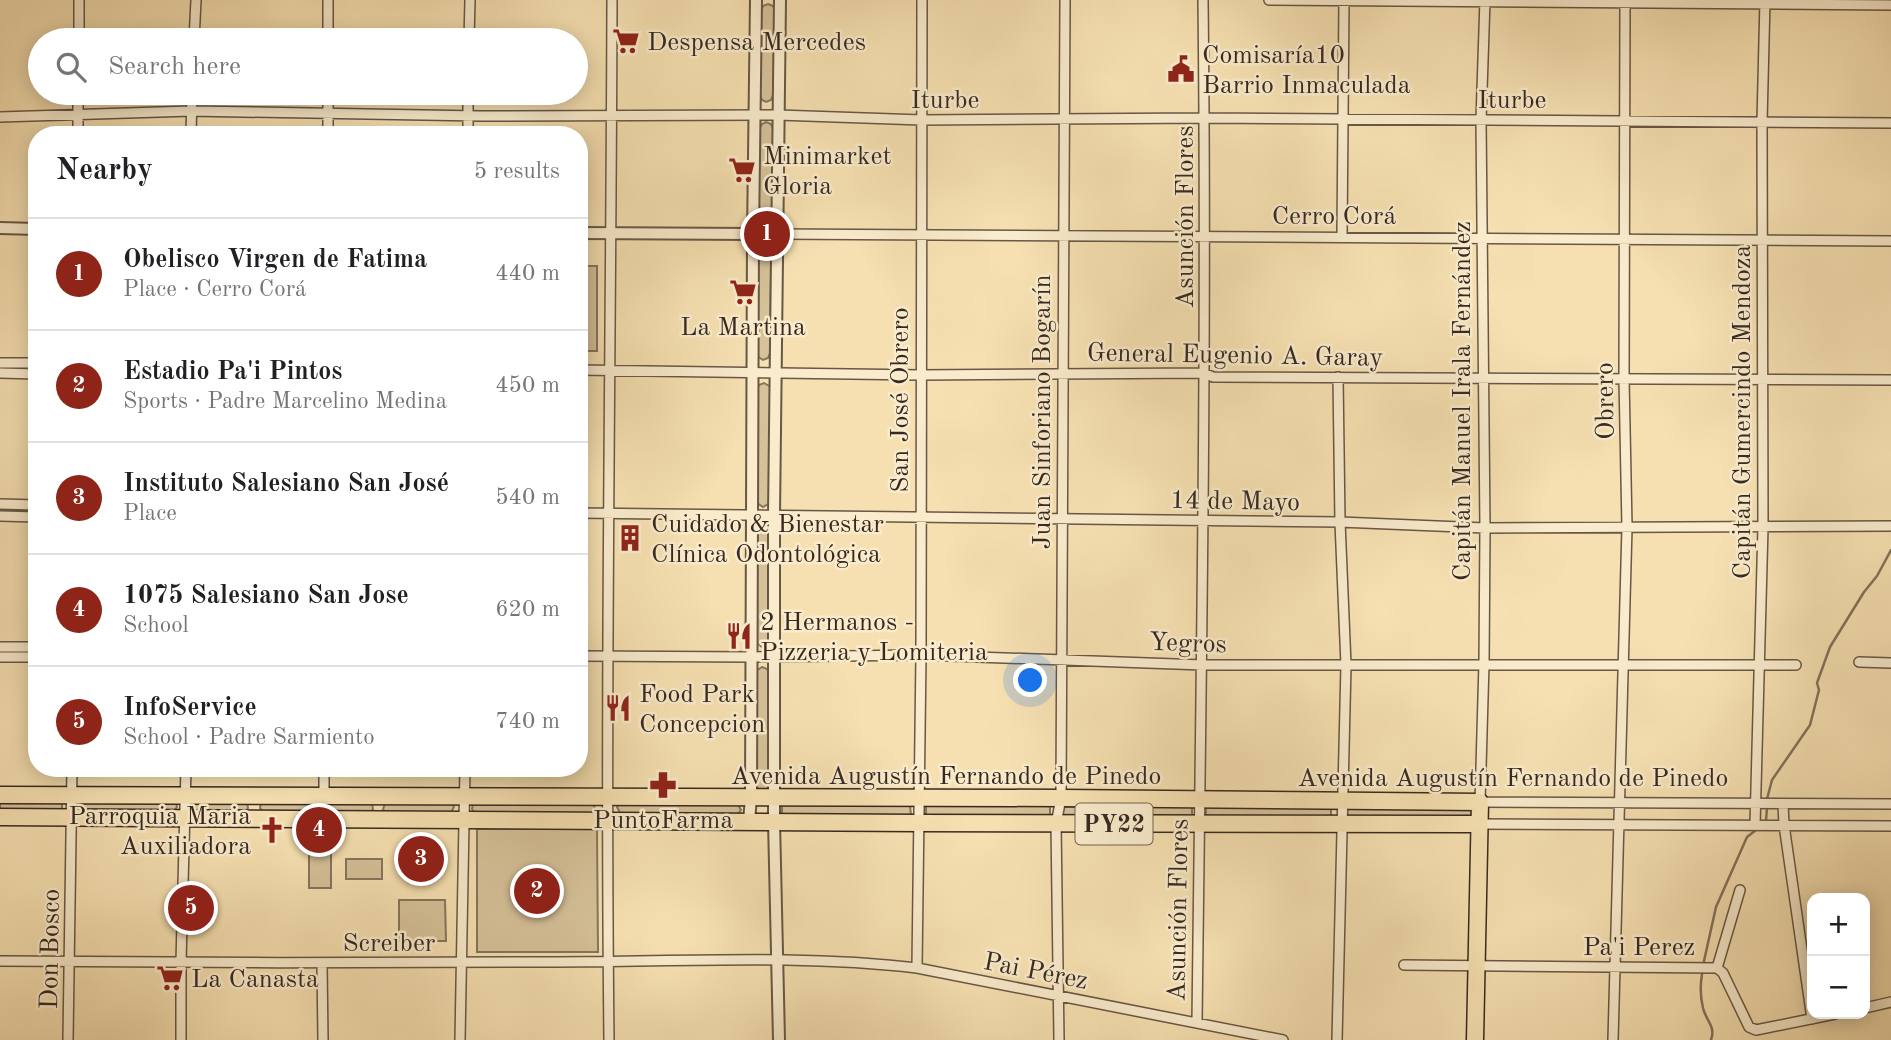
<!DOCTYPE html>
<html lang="en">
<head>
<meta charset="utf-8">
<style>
  :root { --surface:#fff; --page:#f2f2f2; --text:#202124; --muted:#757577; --line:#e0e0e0; --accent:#8f2418 }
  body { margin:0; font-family:"Old Standard TT",serif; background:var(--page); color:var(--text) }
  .controls { position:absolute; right:21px; bottom:21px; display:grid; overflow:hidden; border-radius:14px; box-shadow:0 4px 18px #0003 }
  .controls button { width:63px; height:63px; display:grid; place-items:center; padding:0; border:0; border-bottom:2px solid var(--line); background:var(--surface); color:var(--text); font:35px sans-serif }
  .you { position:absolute; left:1031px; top:681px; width:24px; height:24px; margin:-18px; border:5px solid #fff; border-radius:50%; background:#1a73e8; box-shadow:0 0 0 10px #1a73e833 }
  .badge { display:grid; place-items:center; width:46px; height:46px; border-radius:50%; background:var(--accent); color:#fff; font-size:23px; font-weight:700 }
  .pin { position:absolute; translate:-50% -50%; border:4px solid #fff; box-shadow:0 2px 7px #0006 }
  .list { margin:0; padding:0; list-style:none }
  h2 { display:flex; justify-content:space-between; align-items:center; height:91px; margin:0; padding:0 28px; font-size:30px }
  h2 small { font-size:23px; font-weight:400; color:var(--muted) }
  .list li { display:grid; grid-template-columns:46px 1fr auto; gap:21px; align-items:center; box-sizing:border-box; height:112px; padding:0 28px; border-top:2px solid var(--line) }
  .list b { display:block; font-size:26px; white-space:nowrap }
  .list p { margin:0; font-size:23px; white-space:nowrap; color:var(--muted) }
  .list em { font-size:23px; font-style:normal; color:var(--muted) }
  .icon { flex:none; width:38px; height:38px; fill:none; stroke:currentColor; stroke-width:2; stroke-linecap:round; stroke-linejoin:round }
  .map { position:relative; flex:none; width:1891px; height:1040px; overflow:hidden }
  .search { position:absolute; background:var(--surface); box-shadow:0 4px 18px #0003; left:28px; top:28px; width:560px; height:77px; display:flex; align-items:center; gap:18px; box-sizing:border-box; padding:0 24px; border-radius:38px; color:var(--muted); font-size:26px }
  .panel { position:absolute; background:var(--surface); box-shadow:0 4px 18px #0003; left:28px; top:126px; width:560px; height:651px; border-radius:28px }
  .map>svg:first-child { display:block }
</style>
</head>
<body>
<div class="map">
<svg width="1891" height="1040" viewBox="0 0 1891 1040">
  <rect width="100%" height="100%" fill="#f6e0b1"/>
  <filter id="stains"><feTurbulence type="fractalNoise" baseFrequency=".00286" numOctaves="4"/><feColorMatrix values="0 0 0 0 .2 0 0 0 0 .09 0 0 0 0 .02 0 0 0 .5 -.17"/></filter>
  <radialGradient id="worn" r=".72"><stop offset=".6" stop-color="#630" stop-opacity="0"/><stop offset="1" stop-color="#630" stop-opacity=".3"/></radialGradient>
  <path fill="#d6c199" stroke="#86755d" stroke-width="2" d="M768,4L773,6L775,11L773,95L771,100L766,102L762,100L760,95L761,10L763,6Z
    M766,122L771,124L773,129L772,214L770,218L765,220L761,218L759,214V129L762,124Z
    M764,252L769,254L771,259L770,353L768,358L763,360L757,356L758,257Z
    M579,266H597V351H579Z
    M764,383L771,387L770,503L763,507L757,503V390L759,385Z
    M762,522L767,524L769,529V640L767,645L762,647L756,642V527Z
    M762,667L767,669L769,673V787L765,790H760L756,787V671Z
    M0,799L62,802V810L0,811Z
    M82,801L176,802L177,807L173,812H84L81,807Z
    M192,802H247L248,808L245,812H195L191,807Z
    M451,802L454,807L450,814H387L383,809L385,804Z
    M621,802L737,803L741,810L737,815H621L617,807Z
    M261,803H372L373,809L370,813H264L260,808Z
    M473,804L594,805L595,810L592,815L475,814L472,809Z
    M782,805H910L911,816H782Z
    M926,806H1050V818H926Z
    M1192,806V819L1063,820V807Z
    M1206,807H1331V820H1206Z
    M1472,807L1471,823L1344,822L1343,808Z
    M477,829H597L598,952H477Z
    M309,852H331V888H309Z
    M346,859H382V879H346Z
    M399,900H445L446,941H399Z"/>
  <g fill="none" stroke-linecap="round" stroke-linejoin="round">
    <path stroke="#83725a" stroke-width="2.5" d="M1767,799L1772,780L1810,725L1819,690L1817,683L1830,647L1864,592L1877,576L1891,550
      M1766,821L1767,808
      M1704,961L1716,907L1747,837L1756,830
      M1702,974C1700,986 1700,996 1703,1008C1706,1021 1716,1026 1711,1040"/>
    <defs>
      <path id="minor" d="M1269,0L1891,5
        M1485,0L1481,120L1485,528L1484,663L1480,802L1891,804
        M79,40V0
        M194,40L196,0
        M328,40V0
        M469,40L470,0
        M328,93V135
        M0,117L191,111L480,116L778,115L922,120L1204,118L1891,123
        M78,135V93
        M191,135L192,93
        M468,135V93
        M777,234L1891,241
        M1342,237L1344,0
        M0,363H37
        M579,370L920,375L1204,373L1213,377L1891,380
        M0,373L37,374
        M0,504L37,505
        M579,513L1340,522L1485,528L1891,526
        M0,516L37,517
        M0,647H37
        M579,656L752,657L921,655L1203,665H1796
        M0,657H37
        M1859,662L1891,663
        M324,768V796
        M1783,804L1784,825L1812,1019
        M1479,824L1891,826
        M1755,825L1763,527L1762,122L1765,0
        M0,961C186,963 371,963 557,962C676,962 798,954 917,968L1283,1040
        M322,964L323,1040
        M1404,965L1717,968L1723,973L1749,1027L1756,1030L1835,1014
        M917,968L921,655L922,0
        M1717,968L1740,890
        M1865,1008L1891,1002
        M1197,1023C1201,682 1207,341 1203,0
        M68,1040L72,768
        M181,1040V962L186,768
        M460,1040L465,768
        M609,1040C605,693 611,347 612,0
        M1059,1040L1056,824L1061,798L1065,0
        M1337,1040L1346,665L1340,522L1338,377
        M1613,1040L1627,527L1624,379L1625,0"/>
      <path id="tertiary" d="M754 234a11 11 0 1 1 22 0a11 11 0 1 1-22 0Z
        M0,228L37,229
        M579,233L753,234
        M749,821L751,798L753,234L756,0
        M779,1040L774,821V516L780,0"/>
      <path id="trunk" d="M0,795L1061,798L1480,802L1475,1040
        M0,817L917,823L1479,824"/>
    </defs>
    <use href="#minor" stroke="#675745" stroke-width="12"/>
    <use href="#tertiary" stroke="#675745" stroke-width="14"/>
    <use href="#trunk" stroke="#372921" stroke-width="19"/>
    <use href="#minor" stroke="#f9ebcc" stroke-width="9"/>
    <use href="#tertiary" stroke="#f9ebcc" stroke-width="10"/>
    <use href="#trunk" stroke="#f6e0b1" stroke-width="16"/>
  </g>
  <defs>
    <symbol id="supermarket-bare" viewBox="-9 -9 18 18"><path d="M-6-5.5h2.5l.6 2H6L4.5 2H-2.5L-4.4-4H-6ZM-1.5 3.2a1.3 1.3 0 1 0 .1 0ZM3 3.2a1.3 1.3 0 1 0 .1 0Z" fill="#8f2418" stroke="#f9ebcc" stroke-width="2.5" paint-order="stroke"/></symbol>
    <symbol id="civic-bare" viewBox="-9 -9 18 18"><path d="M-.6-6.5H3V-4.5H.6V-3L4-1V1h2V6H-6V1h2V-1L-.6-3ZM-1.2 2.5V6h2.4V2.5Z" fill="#8f2418" stroke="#f9ebcc" stroke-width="2.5" paint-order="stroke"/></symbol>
    <symbol id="building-bare" viewBox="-9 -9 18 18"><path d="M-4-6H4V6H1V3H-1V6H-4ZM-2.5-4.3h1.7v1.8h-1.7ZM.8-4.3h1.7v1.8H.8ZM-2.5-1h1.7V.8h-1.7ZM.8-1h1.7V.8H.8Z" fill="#8f2418" stroke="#f9ebcc" stroke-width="2.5" paint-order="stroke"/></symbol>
    <symbol id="restaurant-bare" viewBox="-9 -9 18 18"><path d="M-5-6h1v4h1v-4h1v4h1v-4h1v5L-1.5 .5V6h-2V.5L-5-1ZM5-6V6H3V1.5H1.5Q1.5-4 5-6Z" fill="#8f2418" stroke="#f9ebcc" stroke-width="2.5" paint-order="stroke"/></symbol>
    <symbol id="pharmacy-bare" viewBox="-9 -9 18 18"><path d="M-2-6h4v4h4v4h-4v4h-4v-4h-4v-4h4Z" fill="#8f2418" stroke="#f9ebcc" stroke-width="2.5" paint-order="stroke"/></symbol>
    <symbol id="church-bare" viewBox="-9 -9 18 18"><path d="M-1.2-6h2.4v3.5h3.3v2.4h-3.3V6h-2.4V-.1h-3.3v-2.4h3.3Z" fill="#8f2418" stroke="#f9ebcc" stroke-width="2.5" paint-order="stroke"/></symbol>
  </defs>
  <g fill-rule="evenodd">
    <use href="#supermarket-bare" x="607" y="22" width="38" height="38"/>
    <use href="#civic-bare" x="1162" y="50" width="38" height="38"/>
    <use href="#supermarket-bare" x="723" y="151" width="38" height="38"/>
    <use href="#supermarket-bare" x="724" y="273" width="38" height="38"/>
    <use href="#building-bare" x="611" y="519" width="38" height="38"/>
    <use href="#restaurant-bare" x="720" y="617" width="38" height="38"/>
    <use href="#restaurant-bare" x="599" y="689" width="38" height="38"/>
    <use href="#pharmacy-bare" x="644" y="766" width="38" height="38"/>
    <use href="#church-bare" x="253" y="811" width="38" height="38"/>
    <use href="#supermarket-bare" x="151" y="959" width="38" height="38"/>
  </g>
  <g text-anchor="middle" stroke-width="5" stroke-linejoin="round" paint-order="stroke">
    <rect fill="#f9ebcc" stroke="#716354" stroke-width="2" x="1075.5" y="803.5" width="77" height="41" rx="5"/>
    <g font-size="24" font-weight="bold" fill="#372921">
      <text x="1114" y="832">PY22</text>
    </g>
    <g font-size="26" fill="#372921" stroke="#f9ebcc" text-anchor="start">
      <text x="647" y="50">Despensa Mercedes</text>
      <text x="1202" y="63">Comisaría10<tspan x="1202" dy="30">Barrio Inmaculada</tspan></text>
      <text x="763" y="164">Minimarket<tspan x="763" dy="30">Gloria</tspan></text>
      <text x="743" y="335" text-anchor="middle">La Martina</text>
      <text x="651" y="532">Cuidado &amp; Bienestar<tspan x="651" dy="30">Clínica Odontológica</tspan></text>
      <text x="760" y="630">2 Hermanos -<tspan x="760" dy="30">Pizzeria y Lomiteria</tspan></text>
      <text x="639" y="702">Food Park<tspan x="639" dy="30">Concepcion</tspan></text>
      <text x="251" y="824" text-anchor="end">Parroquia Maria<tspan x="251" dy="30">Auxiliadora</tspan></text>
      <text x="663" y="828" text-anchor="middle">PuntoFarma</text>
      <text x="191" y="987">La Canasta</text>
    </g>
    <g font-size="26" fill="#372921" stroke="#f9ebcc">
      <text x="945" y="108">Iturbe</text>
      <text x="1512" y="108">Iturbe</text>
      <text x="1334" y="224">Cerro Corá</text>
      <text transform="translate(1184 217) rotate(-90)" y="9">Asunción Flores</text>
      <text transform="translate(1235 354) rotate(1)" y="9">General Eugenio A. Garay</text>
      <text transform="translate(899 400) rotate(-90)" y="9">San José Obrero</text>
      <text transform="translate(1461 401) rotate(-90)" y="9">Capitán Manuel Irala Fernández</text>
      <text transform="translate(1604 401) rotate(-91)" y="9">Obrero</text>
      <text transform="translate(1041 412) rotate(-90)" y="9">Juan Sinforiano Bogarín</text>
      <text transform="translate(1741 412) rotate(-90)" y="9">Capitán Gumercindo Mendoza</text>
      <text transform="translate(1235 500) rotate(1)" y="9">14 de Mayo</text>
      <text transform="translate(1188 642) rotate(2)" y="9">Yegros</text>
      <text x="946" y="784">Avenida Augustín Fernando de Pinedo</text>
      <text x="1513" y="786">Avenida Augustín Fernando de Pinedo</text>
      <text transform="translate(1177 910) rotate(-89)" y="9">Asunción Flores</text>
      <text x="389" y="951">Screiber</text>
      <text x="1639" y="955">Pa'i Perez</text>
      <text transform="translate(49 949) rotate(-89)" y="9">Don Bosco</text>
      <text transform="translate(1036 970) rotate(11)" y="9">Pai Pérez</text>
    </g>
  </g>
  <rect width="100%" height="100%" filter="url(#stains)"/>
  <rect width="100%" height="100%" fill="url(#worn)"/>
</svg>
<div class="controls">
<button>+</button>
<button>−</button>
</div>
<div class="you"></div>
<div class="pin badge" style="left:767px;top:234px">1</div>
<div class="pin badge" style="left:537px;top:891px">2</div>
<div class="pin badge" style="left:421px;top:859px">3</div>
<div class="pin badge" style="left:319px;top:830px">4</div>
<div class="pin badge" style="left:191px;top:908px">5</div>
<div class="search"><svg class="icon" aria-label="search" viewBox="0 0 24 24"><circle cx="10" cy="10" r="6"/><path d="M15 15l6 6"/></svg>Search here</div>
<section class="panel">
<h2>Nearby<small>5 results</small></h2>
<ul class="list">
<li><span class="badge">1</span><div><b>Obelisco Virgen de Fatima</b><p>Place · Cerro Corá</p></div><em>440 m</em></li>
<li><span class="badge">2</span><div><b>Estadio Pa'i Pintos</b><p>Sports · Padre Marcelino Medina</p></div><em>450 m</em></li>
<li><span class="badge">3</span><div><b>Instituto Salesiano San José</b><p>Place</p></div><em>540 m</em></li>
<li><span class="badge">4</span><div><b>1075 Salesiano San Jose</b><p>School</p></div><em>620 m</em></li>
<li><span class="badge">5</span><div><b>InfoService</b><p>School · Padre Sarmiento</p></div><em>740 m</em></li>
</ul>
</section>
</div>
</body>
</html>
